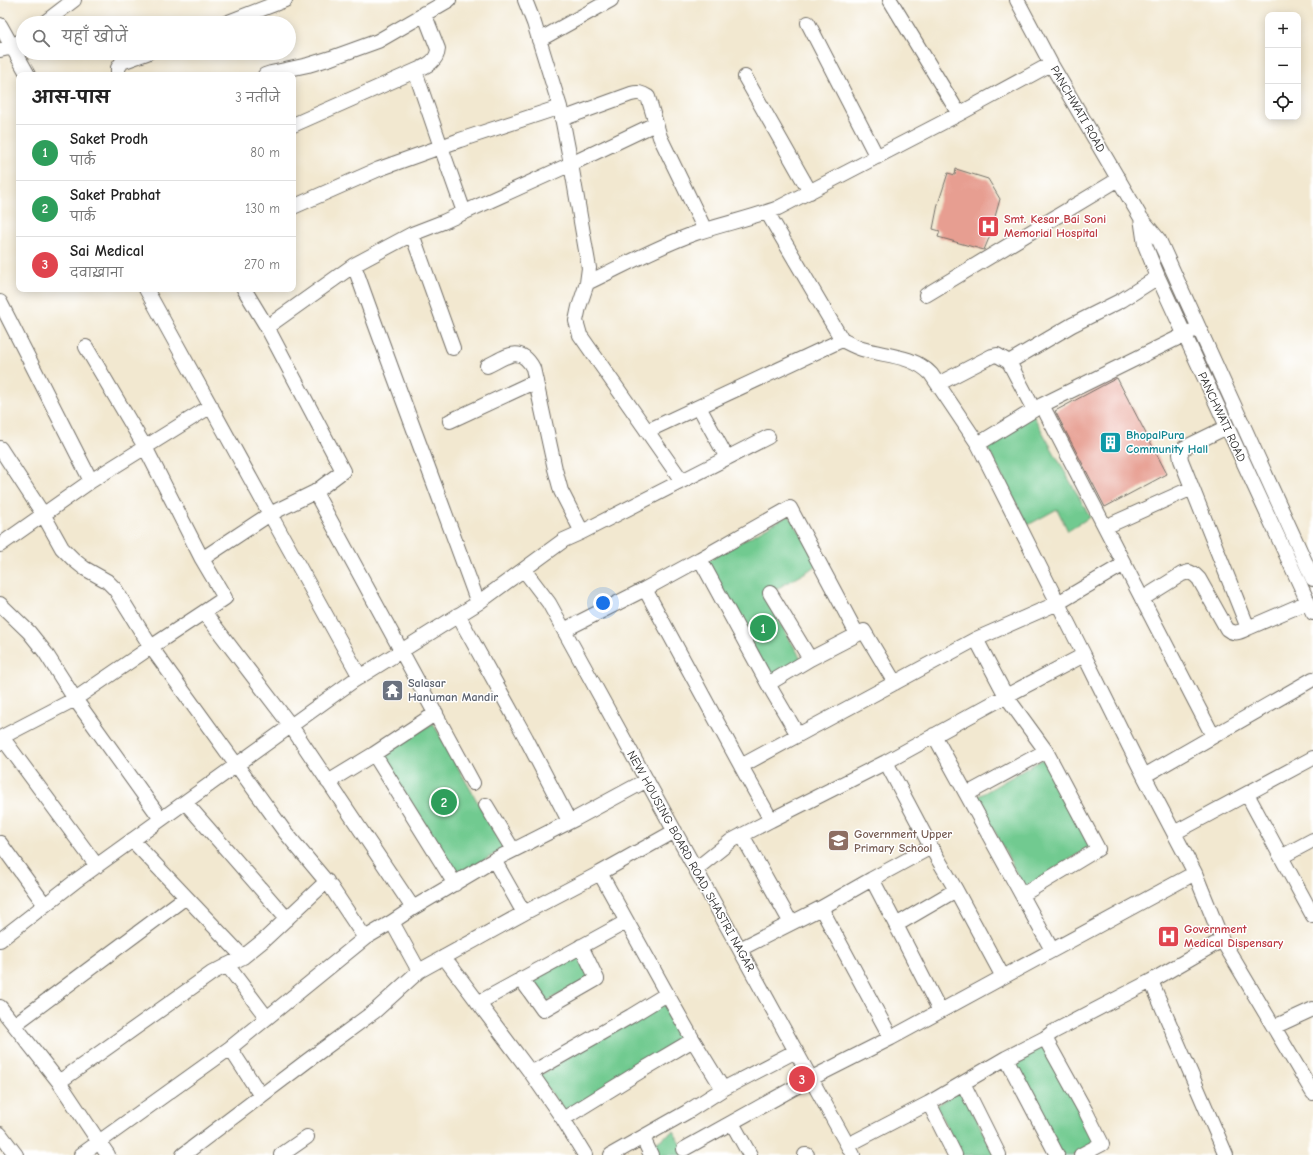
<!DOCTYPE html>
<html lang="hi">
<head>
<meta charset="utf-8">
<style>
  :root { --surface:#fff; --page:#f6f6f6; --text:#222; --muted:#767676; --line:#e0e0e0; --accent:#b45309 }
  body { margin:0; font-family:"Comic Neue","Playpen Sans Deva",sans-serif; background:var(--page); color:var(--text) }
  .controls { position:absolute; right:12px; top:12px; display:grid; overflow:hidden; border-radius:8px; box-shadow:0 2px 10px #0003 }
  .controls button { width:36px; height:36px; display:grid; place-items:center; padding:0; border:0; border-bottom:1px solid var(--line); background:var(--surface); color:var(--text); font:20px sans-serif }
  .you { position:absolute; left:603px; top:603px; width:14px; height:14px; margin:-10px; border:3px solid #fff; border-radius:50%; background:#1a73e8; box-shadow:0 0 0 6px #1a73e833 }
  .badge { display:grid; place-items:center; width:26px; height:26px; border-radius:50%; background:var(--accent); color:#fff; font-size:13px; font-weight:700 }
  .pin { position:absolute; translate:-50% -50%; border:2px solid #fff; box-shadow:0 1px 4px #0006 }
  .list { margin:0; padding:0; list-style:none }
  h2 { display:flex; justify-content:space-between; align-items:center; height:52px; margin:0; padding:0 16px; font-size:17px }
  h2 small { font-size:13px; font-weight:400; color:var(--muted) }
  .list li { display:grid; grid-template-columns:26px 1fr auto; gap:12px; align-items:center; box-sizing:border-box; height:56px; padding:0 16px; border-top:1px solid var(--line) }
  .list b { display:block; font-size:15px; white-space:nowrap }
  .list p { margin:0; font-size:13px; white-space:nowrap; color:var(--muted) }
  .list em { font-size:13px; font-style:normal; color:var(--muted) }
  .icon { flex:none; width:22px; height:22px; fill:none; stroke:currentColor; stroke-width:2; stroke-linecap:round; stroke-linejoin:round }
  .map { position:relative; flex:none; width:1313px; height:1155px; overflow:hidden }
  .search { position:absolute; background:var(--surface); box-shadow:0 2px 10px #0003; left:16px; top:16px; width:280px; height:44px; display:flex; align-items:center; gap:10px; box-sizing:border-box; padding:0 14px; border-radius:22px; color:var(--muted); font-size:15px }
  .panel { position:absolute; background:var(--surface); box-shadow:0 2px 10px #0003; left:16px; top:72px; width:280px; height:220px; border-radius:8px }
  .map>svg:first-child { display:block }
</style>
</head>
<body>
<div class="map">
<svg width="1313" height="1155" viewBox="0 0 1313 1155">
  <rect width="100%" height="100%" fill="#fff"/>
  <filter id="ink" filterUnits="userSpaceOnUse"><feTurbulence type="fractalNoise" baseFrequency=".025" numOctaves="2"/><feDisplacementMap in="SourceGraphic" scale="8" xChannelSelector="R" yChannelSelector="G"/><feConvolveMatrix kernelMatrix="1 2 1 2 8 2 1 2 1" color-interpolation-filters="sRGB"/></filter>
  <filter id="wash" filterUnits="userSpaceOnUse"><feTurbulence type="fractalNoise" baseFrequency=".012" numOctaves="4" result="noise"/><feDisplacementMap in="SourceGraphic" scale="16" xChannelSelector="R" yChannelSelector="G"/><feGaussianBlur stdDeviation="0.9" result="paint"/><feColorMatrix in="noise" values="0 0 0 0 0 0 0 0 0 0 0 0 0 0 0 0 0 1.4 0 .05"/><feComposite in="paint" operator="in"/></filter>
  <g filter="url(#wash)">
    <rect width="100%" height="100%" fill="#f2e8d0"/>
    <path fill="#71ca90" stroke="#4e7a5e" d="M1033,415L1090,517L1068,531L1057,509L1028,525L985,444Z
      M789,515L820,564L764,596L802,660L769,678L707,561Z
      M433,723L504,849L456,876L382,755Z
      M1043,759L1091,846L1024,888L977,797Z
      M579,949L593,977L541,1004L527,979Z
      M661,997L686,1039L565,1112L539,1076Z
      M1044,1043L1097,1142L1073,1155H1061L1013,1063Z
      M961,1090L995,1155H961L936,1106Z
      M673,1131L688,1155H655L650,1147Z"/>
    <g id="blocks">
      <path fill="#e79e91" d="M956,169L988,179L1000,199L989,238L984,250L938,237L940,231L933,229L938,204L948,173L955,175Z
        M1117,378L1167,474L1105,507L1055,411Z"/>
    </g>
  </g>
  <g filter="url(#ink)">
    <use href="#blocks" fill-opacity="0" stroke="#716d65" stroke-width="1"/>
    <g fill="none" stroke-linecap="round" stroke-linejoin="round">
      <defs>
        <path id="minor" d="M525,0L534,23L560,107L571,164L655,124
          M890,0L959,114
          M1017,0L1051,64L1141,218L1159,240L1313,579
          M44,23L74,0
          M226,23L285,0
          M808,23L877,157
          M0,25L28,75
          M539,40L611,0
          M0,50L13,47L23,39
          M415,71L441,147L464,212
          M118,75V68L122,62L147,53
          M265,75L271,73L308,65L331,58L378,41L449,0
          M745,77L810,192
          M562,119L631,94C638,92 642,93 648,97L660,137L705,230
          M293,125L415,71C426,66 437,62 438,49L424,13
          M293,207L379,169L460,140L560,107
          M767,212L842,340C848,343 855,347 862,349C885,356 913,355 931,374L978,444L1084,655
          M1141,218L1145,245L1158,277L1313,613
          M412,234L453,348
          M587,283C623,266 658,246 696,233C723,224 751,218 778,208L959,114L1051,64
          M146,289L270,514L202,559L225,598L204,612
          M244,289L267,327
          M926,295L1119,179
          M0,302L91,481
          M86,347L145,447L202,559
          M487,366C506,357 520,344 533,368L555,469L561,491L582,532
          M938,384L992,356L997,355L1009,362
          M1042,405L1213,736
          M699,407L727,458
          M1034,410L1009,362L1072,325L1122,300L1158,277
          M450,421L536,381
          M1227,427L1184,448L1180,454L1181,460L1248,628L1308,602
          M647,431L842,340
          M978,444L1042,405L1192,331
          M0,448L43,514L62,548L74,560L84,568L107,581L115,589L151,647L75,699L161,819
          M315,492L343,471L267,327L354,265
          M1105,527L1192,488
          M0,545L91,481L211,406
          M700,559L790,508L857,634
          M524,570L549,603L853,1155
          M770,593L810,659L768,684L798,735L976,639L1006,696L886,762L931,847L872,879L896,925L956,890L1003,977L1195,873L1222,940L1151,981L1053,1032L1045,1038L1086,1112L1102,1144L1081,1155
          M1142,599L1182,574L1189,572L1195,575L1199,579L1227,629C1235,635 1240,632 1248,628
          M478,603C437,490 394,378 354,265L412,234L443,222L571,164L589,268L587,283L579,307L576,321L580,335L682,481
          M0,604L29,632L45,652L75,699L0,738
          M458,615L526,738L569,821
          M564,630L645,589
          M976,639L1058,603L1124,564
          M810,659L864,631L895,683
          M360,677L270,514L315,492L473,783
          M436,713L374,754L455,884
          M934,735L1052,950
          M0,742L7,744L97,866
          M1046,751L1006,696L1084,655L1144,776L1195,873
          M741,766L645,589L700,559L768,684
          M1144,776L1313,679
          M328,782L374,754
          M967,794L1046,751L1098,849L1022,895
          M1247,794L1313,916
          M185,802L287,919
          M486,805L513,850
          M771,820L886,762
          M1174,833L1313,758
          M742,835L791,923
          M132,840L243,957
          M0,843L45,905
          M931,847L956,890
          M1281,857L1313,840
          M696,869L731,841L771,820L741,766L798,735
          M600,873L524,913L494,860L575,819L647,780
          M872,879L821,908L891,1038
          M413,908L392,922L419,971L524,913
          M392,922L365,938L331,887L285,832L151,647L204,612L291,726L413,908L494,860
          M896,925L940,1011
          M0,940L77,880L353,681L478,603L564,540L582,532L768,437
          M1222,940L1313,1093
          M740,949L821,908
          M444,957L531,1073
          M227,965L267,1018
          M521,979L543,1010L597,979L581,946
          M1151,981L1226,1155
          M667,994L693,1040L723,1089
          M478,1003L626,922
          M0,1007L59,1082L99,1142L81,1155
          M14,1025L186,897
          M1274,1027L1313,1009
          M230,1048L261,1096
          M1006,1058L1045,1038
          M59,1082L212,973L243,957L264,940L327,881
          M929,1103L963,1083
          M563,1119L644,1069L693,1040
          M732,1123L750,1155
          M0,1134L16,1155
          M643,1138L651,1155
          M848,1145L929,1103L955,1155
          M684,1149L812,1078L891,1038L1003,977
          M108,1155L99,1142L230,1048L365,938
          M183,1155L307,1061L375,1011L419,971
          M281,1155L307,1137
          M585,1155L563,1119L531,1073L631,1016L667,994L600,873L675,831
          M611,1155L687,1112L723,1089L796,1051
          M805,1155H807
          M999,1155L963,1083L1006,1058L1057,1155"/>
      </defs>
      <use href="#minor" stroke="#716d65" stroke-width="16"/>
      <use href="#minor" stroke="#fff" stroke-width="14"/>
    </g>
  </g>
  <defs>
    <symbol id="hospital-square" viewBox="-11 -11 22 22"><rect x="-9" y="-9" width="18" height="18" rx="4" fill="#e0444e" stroke="#fff"/><path d="M-5-5h3v3.5h4V-5h3V5h-3V1.5h-4V5h-3Z" fill="#fff"/></symbol>
    <symbol id="building-square" viewBox="-11 -11 22 22"><rect x="-9" y="-9" width="18" height="18" rx="4" fill="#0f9aa8" stroke="#fff"/><path d="M-4-6H4V6H1V3H-1V6H-4ZM-2.5-4.3h1.7v1.8h-1.7ZM.8-4.3h1.7v1.8H.8ZM-2.5-1h1.7V.8h-1.7ZM.8-1h1.7V.8H.8Z" fill="#fff"/></symbol>
    <symbol id="temple-square" viewBox="-11 -11 22 22"><rect x="-9" y="-9" width="18" height="18" rx="4" fill="#6b7280" stroke="#fff"/><path d="M0-6L5-2H3V0L6.5 2.5H4V6H1.5V3h-3V6H-4V2.5H-6.5L-3 0V-2H-5Z" fill="#fff"/></symbol>
    <symbol id="school-square" viewBox="-11 -11 22 22"><rect x="-9" y="-9" width="18" height="18" rx="4" fill="#8d6e63" stroke="#fff"/><path d="M0-5L7-2L0 1L-7-2ZM-4 1L0 2.5L4 1V4Q0 6-4 4Z" fill="#fff"/></symbol>
  </defs>
  <g fill-rule="evenodd">
    <use href="#hospital-square" x="976" y="214" width="25" height="25"/>
    <use href="#building-square" x="1098" y="430" width="25" height="25"/>
    <use href="#temple-square" x="380" y="678" width="25" height="25"/>
    <use href="#school-square" x="826" y="828" width="25" height="25"/>
    <use href="#hospital-square" x="1156" y="924" width="25" height="25"/>
  </g>
  <g text-anchor="middle" stroke-width="3" stroke-linejoin="round" paint-order="stroke">
    <g font-size="12" fill="#2b2b2b" stroke="#fff">
      <text transform="translate(1078 109) rotate(60)" y="4">PANCHWATI ROAD</text>
      <text transform="translate(1222 417) rotate(65)" y="4">PANCHWATI ROAD</text>
      <text transform="translate(691 861) rotate(61)" y="4">NEW HOUSING BOARD ROAD, SHASTRI NAGAR</text>
    </g>
    <g font-size="12" font-weight="bold" fill="#be3a42" stroke="#fff" text-anchor="start">
      <text x="1004" y="223">Smt. Kesar Bai Soni<tspan x="1004" dy="14">Memorial Hospital</tspan></text>
      <text x="1184" y="933">Government<tspan x="1184" dy="14">Medical Dispensary</tspan></text>
    </g>
    <g font-size="12" font-weight="bold" fill="#0d838f" stroke="#fff" text-anchor="start">
      <text x="1126" y="439">BhopalPura<tspan x="1126" dy="14">Community Hall</tspan></text>
    </g>
    <g font-size="12" font-weight="bold" fill="#5b616d" stroke="#fff" text-anchor="start">
      <text x="408" y="687">Salasar<tspan x="408" dy="14">Hanuman Mandir</tspan></text>
    </g>
    <g font-size="12" font-weight="bold" fill="#785e54" stroke="#fff" text-anchor="start">
      <text x="854" y="838">Government Upper<tspan x="854" dy="14">Primary School</tspan></text>
    </g>
  </g>
</svg>
<div class="controls">
<button>+</button>
<button>−</button>
<button><svg class="icon" aria-label="locate" viewBox="0 0 24 24"><circle cx="12" cy="12" r="6"/><path d="M12 2v4M12 18v4M2 12h4M18 12h4"/></svg></button>
</div>
<div class="you"></div>
<div class="pin badge" style="left:763px;top:628px;background:#2e9e5b">1</div>
<div class="pin badge" style="left:444px;top:802px;background:#2e9e5b">2</div>
<div class="pin badge" style="left:802px;top:1079px;background:#e0444e">3</div>
<div class="search"><svg class="icon" aria-label="search" viewBox="0 0 24 24"><circle cx="10" cy="10" r="6"/><path d="M15 15l6 6"/></svg>यहाँ खोजें</div>
<section class="panel">
<h2>आस-पास<small>3 नतीजे</small></h2>
<ul class="list">
<li><span class="badge" style="background:#2e9e5b">1</span><div><b>Saket Prodh</b><p>पार्क</p></div><em>80 m</em></li>
<li><span class="badge" style="background:#2e9e5b">2</span><div><b>Saket Prabhat</b><p>पार्क</p></div><em>130 m</em></li>
<li><span class="badge" style="background:#e0444e">3</span><div><b>Sai Medical</b><p>दवाख़ाना</p></div><em>270 m</em></li>
</ul>
</section>
</div>
</body>
</html>
